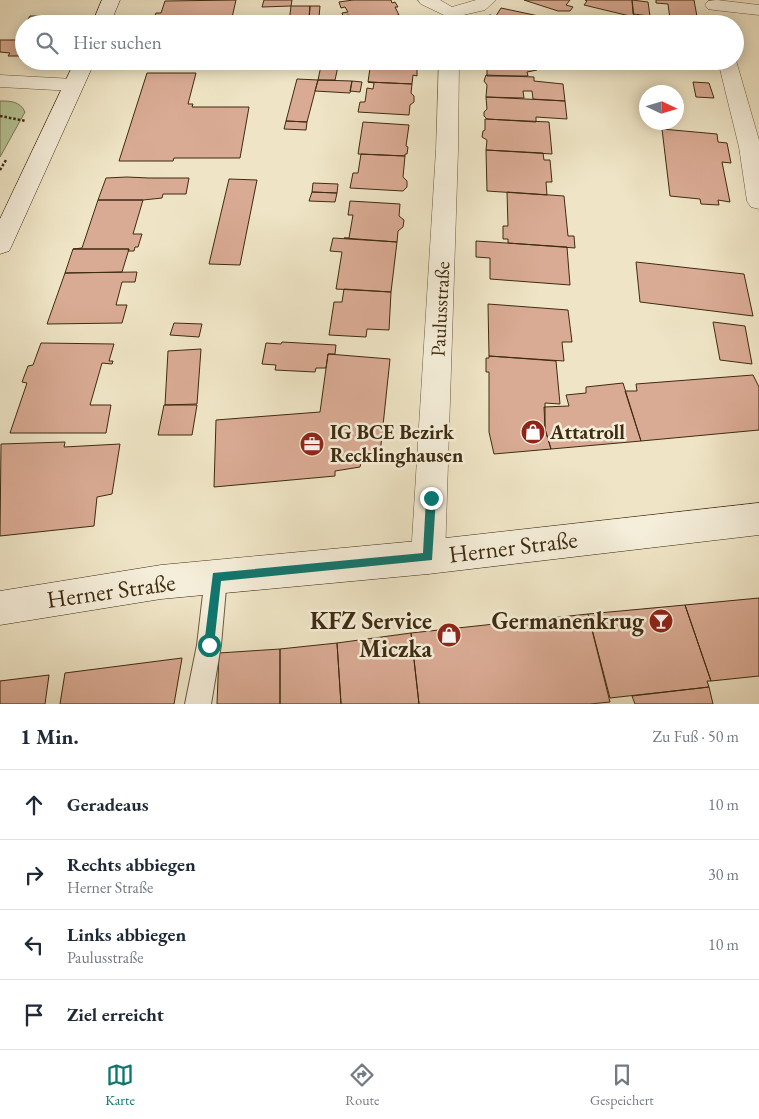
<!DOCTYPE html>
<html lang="de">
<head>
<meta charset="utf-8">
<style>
  :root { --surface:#fff; --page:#f6f6f7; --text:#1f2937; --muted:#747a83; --line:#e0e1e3; --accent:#0f766e }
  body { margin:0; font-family:"EB Garamond",serif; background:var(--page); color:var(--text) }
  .compass { position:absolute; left:639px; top:85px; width:45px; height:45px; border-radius:50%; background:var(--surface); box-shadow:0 2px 12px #0003; rotate:94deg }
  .stop { position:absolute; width:15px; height:15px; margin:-11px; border:4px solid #0f766e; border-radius:50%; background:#fff }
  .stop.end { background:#0f766e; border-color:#fff; box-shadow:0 1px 5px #0008 }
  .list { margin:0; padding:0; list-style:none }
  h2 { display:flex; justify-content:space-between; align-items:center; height:65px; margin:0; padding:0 20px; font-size:21px }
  h2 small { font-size:16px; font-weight:400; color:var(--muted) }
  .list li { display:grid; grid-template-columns:32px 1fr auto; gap:15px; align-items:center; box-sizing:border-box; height:70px; padding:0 20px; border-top:1px solid var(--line) }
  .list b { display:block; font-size:19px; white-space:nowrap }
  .list p { margin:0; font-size:16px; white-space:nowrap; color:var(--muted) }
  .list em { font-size:16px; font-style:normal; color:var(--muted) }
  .icon { flex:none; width:28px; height:28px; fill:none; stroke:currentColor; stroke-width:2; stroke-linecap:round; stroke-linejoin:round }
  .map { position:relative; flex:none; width:759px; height:704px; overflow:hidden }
  .search { position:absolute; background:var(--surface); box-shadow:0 2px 12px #0003; left:15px; right:15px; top:15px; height:55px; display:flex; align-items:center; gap:12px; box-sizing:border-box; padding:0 18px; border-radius:28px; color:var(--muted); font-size:19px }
  .sheet { height:345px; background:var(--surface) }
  nav { display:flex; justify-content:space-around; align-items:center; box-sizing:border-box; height:70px; border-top:1px solid var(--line); background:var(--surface); font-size:14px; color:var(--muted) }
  nav a { display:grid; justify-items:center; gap:2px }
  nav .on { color:var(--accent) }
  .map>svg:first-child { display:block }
</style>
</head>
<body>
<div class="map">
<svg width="759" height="704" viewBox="0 0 759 704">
  <rect width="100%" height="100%" fill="#efe5c6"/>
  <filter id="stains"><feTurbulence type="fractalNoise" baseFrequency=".004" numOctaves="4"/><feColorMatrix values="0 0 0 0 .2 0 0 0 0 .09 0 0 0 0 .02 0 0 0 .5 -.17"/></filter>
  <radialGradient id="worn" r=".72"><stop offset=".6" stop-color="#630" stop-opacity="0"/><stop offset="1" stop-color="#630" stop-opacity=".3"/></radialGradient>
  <path fill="#b6c597" stroke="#7a7854" d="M0,101C10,101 20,101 25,112L0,157Z"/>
  <path fill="#daab94" stroke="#3e2b10" d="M236,0L231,22H152L156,13H161L165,1Z
    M264,0H292L291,6L262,7Z
    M353,0H391L392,3L395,2L398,7H395L399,15L348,22L352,20L349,15L343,16L342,13L348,12L345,7L341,8L339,2Z
    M524,0H570L566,5L573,7L570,11H558Z
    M585,0H632L634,17L584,5L587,1Z
    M632,0L648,2L650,16L633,14Z
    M656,0H694L698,22L670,19L668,4L656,3Z
    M291,6H310L309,22H289Z
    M310,6H320L319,17H309Z
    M501,8L548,18L545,24H485L489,15L496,16Z
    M30,16H65L61,24H25Z
    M577,19L597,20L598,24H578Z
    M24,26V56H8L10,53L0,52V40H16Z
    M322,61L339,62L335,80H318Z
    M371,61H414V68H417V76L413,75L412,84L368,82Z
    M487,61H531L532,66H537V70L527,72L528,76H487Z
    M147,73H196L188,104H193L192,107H249L240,158H174L173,161H119Z
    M486,75L534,77V81L563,84L565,101L533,99L532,91H523L524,98L486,97L487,85L484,81Z
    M297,79L318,80L307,122L286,121Z
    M318,80L352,81L350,93L315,91Z
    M352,81L362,82L360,92L350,91Z
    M368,82L412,84L411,93L414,96V102L410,105L409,115L358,112L360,102H365L367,88L373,89L374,83Z
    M693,82L709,83L714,98L696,97Z
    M486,97L565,101L567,119L536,117V122L487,119L484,116V112L487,109Z
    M485,119L549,122L552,154L486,150L487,140L482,137L483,131L485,130Z
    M286,121L307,122L306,130L284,129Z
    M363,122L409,125L406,146L408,147L407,154H405V156L358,154Z
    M662,129L717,134L718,142L727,143L731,163L722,162L730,202L718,200L719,205L701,204L700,199L670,196Z
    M486,150L543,153L544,160H550L552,182H546L547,195L487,191Z
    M361,154L405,156L403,177L407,181V187L403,191L350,188L353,173H358Z
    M127,177L149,178H189L186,194H163L162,198L143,200H98L106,178Z
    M229,179L257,180L240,265L209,264Z
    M313,183L338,184L337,193L312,192Z
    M312,192L337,193L335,202L309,201Z
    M507,192L564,196L568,236H574L575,248L508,243V239H503V226H508Z
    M98,200H143L133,234H142L138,247H135L134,251H128L129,249H73L82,248Z
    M350,201L400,204L399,216L404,220L403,227L398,231L397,242L344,238H349L353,215H348Z
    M333,238L397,242L391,292L336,289L342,252L330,251Z
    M476,241L567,247L570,285L490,279V258L476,257Z
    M73,249H129L122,272L65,273Z
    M636,262L744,274L753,316L640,302Z
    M137,272L135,282H122L116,305H127L122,323L47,324L65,273Z
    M344,289L391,292L389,330L367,329L366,337L329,335L334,302H342Z
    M488,304L568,310L572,342H562L564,361L489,356Z
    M713,322L745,326L752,364L720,360Z
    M174,323L202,324L199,337L170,335Z
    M282,342L336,345L335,354H328L326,368H316L315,372L275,370L276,365L262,364L266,343L281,344Z
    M41,343L114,344L109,361H113L112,364L102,363L90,405H111L106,433H10L27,383L22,382L28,366L33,365Z
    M201,349L197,404L165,405L168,351Z
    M328,354L390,359L380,454H363L360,467L335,471V476L214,487L216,420L320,412Z
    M489,356L556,361L560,404L545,403V429L551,449L494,454L489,432V372H486V358H489Z
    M753,375L759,387V430L641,441L625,391H637L636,384Z
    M623,383L641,441L551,449L545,429L544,407L569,406L566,395L586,393V387Z
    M164,405H197L192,435H158Z
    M65,442L64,447L120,444L112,494L97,497L94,526L0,536L1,444Z
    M759,598V676L711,681L685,605Z
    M685,605L711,681H707L709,687L610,698L588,614Z
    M588,614L610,702L590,704H419L411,633Z
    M411,633L419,704H341L337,643Z
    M337,643L341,704H280V649Z
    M280,649V704H217L219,653Z
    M182,658L174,704H60L65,673Z
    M49,675L45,704H0V681Z
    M709,687L713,704H635L632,696Z"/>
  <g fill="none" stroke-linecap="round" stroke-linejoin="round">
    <defs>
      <path id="service" d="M216,566L224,569L227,577L221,645L211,704H185L197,645L205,577L208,569Z"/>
      <path id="minor" d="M418,0H440L452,7L476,0H496L485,10L450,18L421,4Z
        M717,0L759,5V15L714,10L708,9L705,5L708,1Z
        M735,57L759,140V209L751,207L747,201L739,147L718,61H735Z
        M439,61H459L458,150L445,557L440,569L428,574L416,569L411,557L436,150Z
        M0,75L74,79L81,81L84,85L81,89L74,91L0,87Z"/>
      <path id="secondary" d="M102,0H120L110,24H92Z
        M75,61H95L12,245L9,251L0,254V219Z
        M759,503V535L428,574L161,599L0,625V591L161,565L428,540Z"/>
    </defs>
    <use href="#service" stroke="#6a5a3e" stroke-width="2"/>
    <use href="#minor" stroke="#6a5a3e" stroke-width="1"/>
    <use href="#secondary" stroke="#3e2b10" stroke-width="1"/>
    <path stroke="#3e2b10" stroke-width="2.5" stroke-dasharray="2.5 2" stroke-linecap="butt" d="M0,116L26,121
      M0,170L6,160"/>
    <use href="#service" fill="#f5eeda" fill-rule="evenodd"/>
    <use href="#minor" fill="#f5eeda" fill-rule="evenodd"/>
    <use href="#secondary" fill="#f5eeda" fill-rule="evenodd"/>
  </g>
  <path fill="#0f766e" d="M431,494L436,498L432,560L221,581L214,645L213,649L209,651L205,649L204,645L213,573L423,553L426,498Z"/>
  <defs>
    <symbol id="shop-disc" viewBox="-11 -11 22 22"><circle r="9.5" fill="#8f2418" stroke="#f5eeda"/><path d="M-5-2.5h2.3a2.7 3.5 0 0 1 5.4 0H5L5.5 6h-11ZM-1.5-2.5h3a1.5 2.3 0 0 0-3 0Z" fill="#fff"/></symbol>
    <symbol id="office-disc" viewBox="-11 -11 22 22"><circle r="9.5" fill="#8f2418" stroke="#f5eeda"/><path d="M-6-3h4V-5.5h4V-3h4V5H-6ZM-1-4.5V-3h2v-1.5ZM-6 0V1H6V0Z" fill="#fff"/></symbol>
    <symbol id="bar-disc" viewBox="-11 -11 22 22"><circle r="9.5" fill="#8f2418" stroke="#f5eeda"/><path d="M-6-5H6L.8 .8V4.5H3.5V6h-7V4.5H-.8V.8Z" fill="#fff"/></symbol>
  </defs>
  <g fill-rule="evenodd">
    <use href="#shop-disc" x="519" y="418" width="28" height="28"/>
    <use href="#office-disc" x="298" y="430" width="28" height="28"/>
    <use href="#bar-disc" x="647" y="607" width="28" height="28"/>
    <use href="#shop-disc" x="435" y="621" width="28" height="28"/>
  </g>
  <g text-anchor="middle" stroke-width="5" stroke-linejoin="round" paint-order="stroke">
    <g font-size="20" fill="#3e2b10" stroke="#f5eeda">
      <text transform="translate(440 309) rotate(-87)" y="7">Paulusstraße</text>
    </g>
    <g font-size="20" font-weight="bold" fill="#3e2b10" stroke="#f5eeda" text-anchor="start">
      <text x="330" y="439">IG BCE Bezirk<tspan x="330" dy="23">Recklinghausen</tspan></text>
      <text x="550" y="439">Attatroll</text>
    </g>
    <g font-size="24" fill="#3e2b10" stroke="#f5eeda">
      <text transform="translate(513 547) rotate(-7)" y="8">Herner Straße</text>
      <text transform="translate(111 591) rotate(-8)" y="8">Herner Straße</text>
    </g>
    <g font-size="24" font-weight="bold" fill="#3e2b10" stroke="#f5eeda" text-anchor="end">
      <text x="432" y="629">KFZ Service<tspan x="432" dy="28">Miczka</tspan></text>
      <text x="644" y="629">Germanenkrug</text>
    </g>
  </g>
  <rect width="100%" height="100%" filter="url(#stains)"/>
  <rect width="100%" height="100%" fill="url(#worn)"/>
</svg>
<svg class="compass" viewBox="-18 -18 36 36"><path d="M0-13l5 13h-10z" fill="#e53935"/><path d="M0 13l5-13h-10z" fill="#747a83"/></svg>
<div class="stop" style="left:209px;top:645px"></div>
<div class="stop end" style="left:431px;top:498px"></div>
<div class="search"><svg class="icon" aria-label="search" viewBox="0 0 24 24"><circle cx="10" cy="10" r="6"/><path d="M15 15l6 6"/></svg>Hier suchen</div>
</div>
<section class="sheet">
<h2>1 Min.<small>Zu Fuß · 50 m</small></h2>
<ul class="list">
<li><svg class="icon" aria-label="ahead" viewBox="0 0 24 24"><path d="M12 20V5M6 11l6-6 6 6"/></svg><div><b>Geradeaus</b></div><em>10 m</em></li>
<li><svg class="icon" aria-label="right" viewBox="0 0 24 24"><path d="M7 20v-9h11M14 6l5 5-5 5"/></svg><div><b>Rechts abbiegen</b><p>Herner Straße</p></div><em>30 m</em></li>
<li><svg class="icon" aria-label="left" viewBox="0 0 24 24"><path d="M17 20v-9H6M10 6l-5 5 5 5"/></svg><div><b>Links abbiegen</b><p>Paulusstraße</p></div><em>10 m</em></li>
<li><svg class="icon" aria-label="arrive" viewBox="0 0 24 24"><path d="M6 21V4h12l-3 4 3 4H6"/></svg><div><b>Ziel erreicht</b></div></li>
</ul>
</section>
<nav>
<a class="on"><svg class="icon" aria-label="map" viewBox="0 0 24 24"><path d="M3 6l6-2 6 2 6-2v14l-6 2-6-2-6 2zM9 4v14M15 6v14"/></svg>Karte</a>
<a><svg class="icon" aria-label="directions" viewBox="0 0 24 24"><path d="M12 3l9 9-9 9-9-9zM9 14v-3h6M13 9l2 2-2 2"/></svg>Route</a>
<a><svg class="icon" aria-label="saved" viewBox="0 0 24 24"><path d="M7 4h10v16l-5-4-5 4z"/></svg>Gespeichert</a>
</nav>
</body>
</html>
